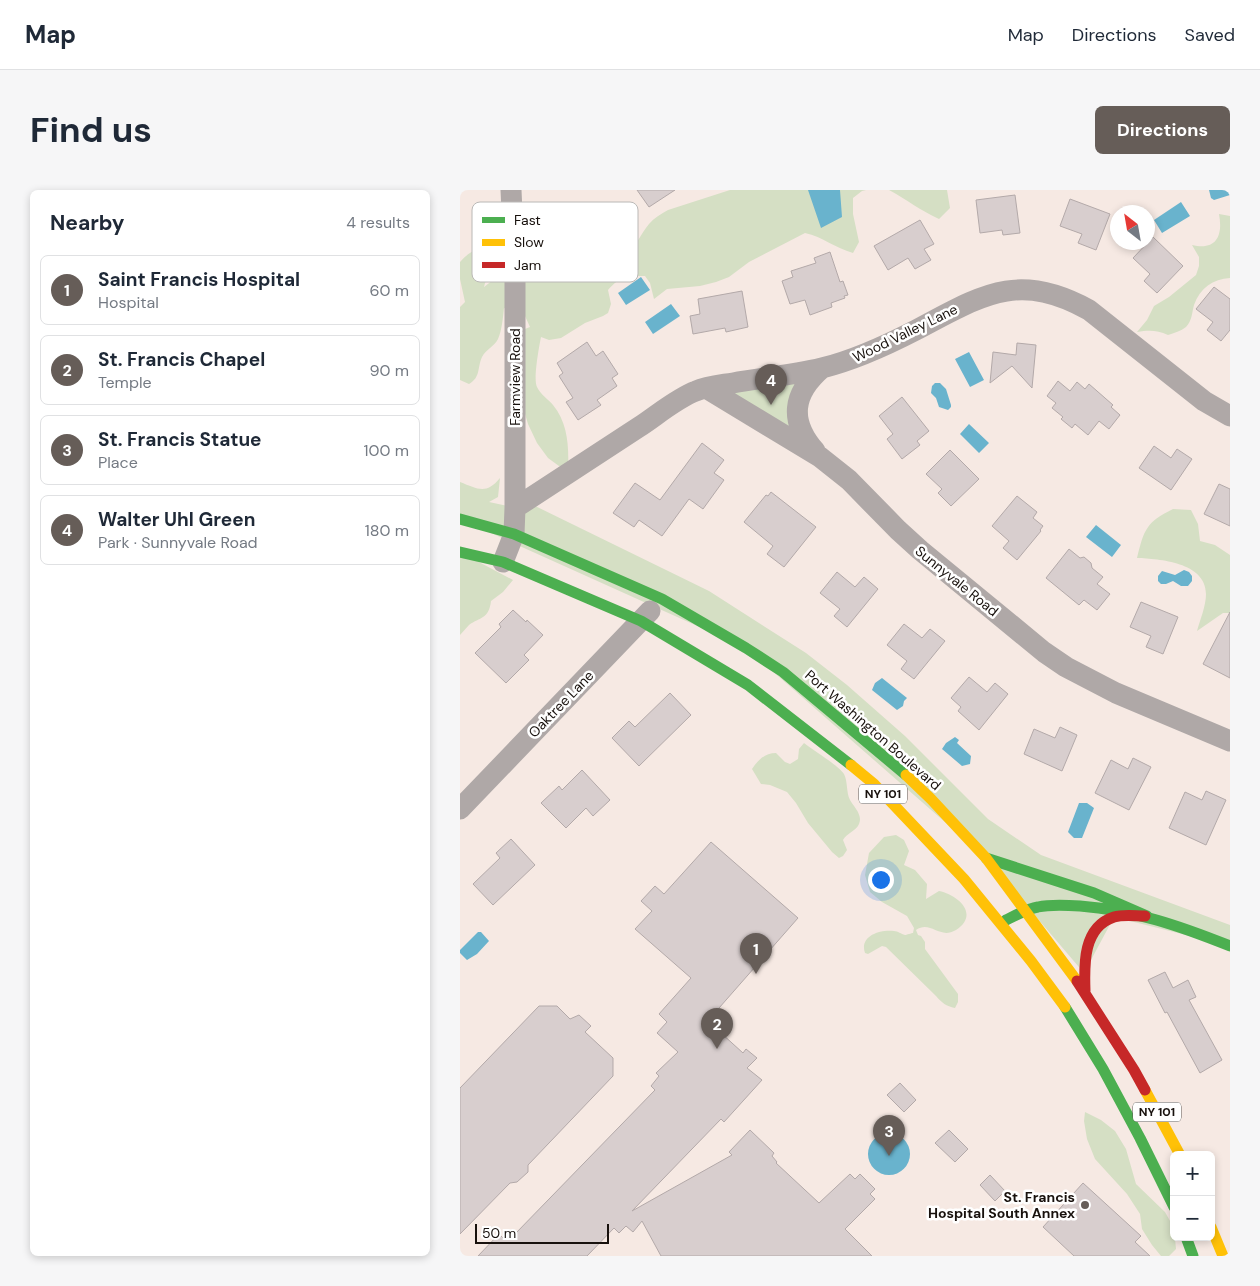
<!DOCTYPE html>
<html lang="en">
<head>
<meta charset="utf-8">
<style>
  :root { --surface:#fff; --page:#f6f6f7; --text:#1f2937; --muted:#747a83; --line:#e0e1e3; --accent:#665d58 }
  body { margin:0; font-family:"DM Sans",sans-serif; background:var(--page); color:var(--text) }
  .controls { position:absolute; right:15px; bottom:15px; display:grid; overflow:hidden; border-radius:8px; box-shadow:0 2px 8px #0003 }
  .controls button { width:45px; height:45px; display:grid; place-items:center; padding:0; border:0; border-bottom:1px solid var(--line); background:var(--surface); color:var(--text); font:25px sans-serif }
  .compass { position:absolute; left:650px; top:15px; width:45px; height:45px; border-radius:50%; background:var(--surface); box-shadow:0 2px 8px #0003; rotate:329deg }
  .scale { position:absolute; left:15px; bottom:12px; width:134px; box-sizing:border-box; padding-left:5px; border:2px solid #18110d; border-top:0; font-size:14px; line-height:18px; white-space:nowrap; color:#18110d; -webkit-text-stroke:4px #fff; paint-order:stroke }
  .you { position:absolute; left:420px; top:689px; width:18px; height:18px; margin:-12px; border:4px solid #fff; border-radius:50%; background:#1a73e8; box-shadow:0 0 0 8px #1a73e833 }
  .badge { display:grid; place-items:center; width:32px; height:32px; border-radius:50%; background:var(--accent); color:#fff; font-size:16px; font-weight:700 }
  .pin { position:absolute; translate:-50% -41px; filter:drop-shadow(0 1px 2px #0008) }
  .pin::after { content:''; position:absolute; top:26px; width:18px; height:15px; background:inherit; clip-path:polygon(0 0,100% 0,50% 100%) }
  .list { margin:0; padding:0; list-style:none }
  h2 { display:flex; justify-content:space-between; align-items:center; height:65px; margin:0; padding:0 20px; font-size:21px }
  h2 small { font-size:16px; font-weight:400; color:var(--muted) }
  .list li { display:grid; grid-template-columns:32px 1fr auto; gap:15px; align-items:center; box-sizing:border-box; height:70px; margin:0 10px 10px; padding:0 10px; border:1px solid var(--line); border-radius:8px }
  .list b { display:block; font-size:19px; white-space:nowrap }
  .list p { margin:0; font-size:16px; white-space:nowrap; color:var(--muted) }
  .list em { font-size:16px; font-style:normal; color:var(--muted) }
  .map { position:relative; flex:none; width:770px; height:1066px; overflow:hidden; border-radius:8px }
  header { display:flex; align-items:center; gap:30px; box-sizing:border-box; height:70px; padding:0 25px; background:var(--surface); border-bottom:1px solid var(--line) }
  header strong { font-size:24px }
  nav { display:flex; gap:28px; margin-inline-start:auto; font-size:18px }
  .intro { display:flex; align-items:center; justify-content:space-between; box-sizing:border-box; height:120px; padding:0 30px }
  h1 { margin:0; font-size:35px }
  .button { padding:12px 22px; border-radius:8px; background:var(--accent); color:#fff; font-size:18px; font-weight:700 }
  main { display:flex; gap:30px; padding:0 30px }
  aside { flex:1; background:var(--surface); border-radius:8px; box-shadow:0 2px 8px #0003 }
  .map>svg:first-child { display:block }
</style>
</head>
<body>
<header>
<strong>Map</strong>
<nav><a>Map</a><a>Directions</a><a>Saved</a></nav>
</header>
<div class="intro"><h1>Find us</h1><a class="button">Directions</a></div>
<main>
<aside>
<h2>Nearby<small>4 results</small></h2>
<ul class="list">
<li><span class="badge">1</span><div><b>Saint Francis Hospital</b><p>Hospital</p></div><em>60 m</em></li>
<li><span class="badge">2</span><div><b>St. Francis Chapel</b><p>Temple</p></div><em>90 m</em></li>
<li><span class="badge">3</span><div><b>St. Francis Statue</b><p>Place</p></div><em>100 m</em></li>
<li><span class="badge">4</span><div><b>Walter Uhl Green</b><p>Park · Sunnyvale Road</p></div><em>180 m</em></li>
</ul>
</aside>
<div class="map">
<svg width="770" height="1066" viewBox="0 0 770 1066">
  <rect width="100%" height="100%" fill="#f6e9e3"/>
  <path fill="#d5dfc4" d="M270,0H406L402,1L393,8V24L399,52L393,63C375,58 363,47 345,43L289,72L269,87L256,92L240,96L207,99L194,109L190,93L185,86C167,86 160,86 148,100L151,114L148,123L143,126L125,133L101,148L89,150L81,147C79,157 73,190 77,197C80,204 89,210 93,215C108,233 109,257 108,279L99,276L88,268L77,253L68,234L63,217L65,139L70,137L65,126L44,118C43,127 42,140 38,149C34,157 26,159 22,167C17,178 21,187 9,194L0,190V117L5,112L0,89V72C8,63 15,58 28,60C39,75 27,82 24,97L42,83L47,75L60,69C69,75 79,73 87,78C91,81 94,86 97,90C111,91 126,93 139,90C165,84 174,52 189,34C194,28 201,24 208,20Z
    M429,0H487L490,18L479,29C461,21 446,9 429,0Z
    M759,24L770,26V88C753,89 740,98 734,115C732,122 732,131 726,137C721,141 714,143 708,145C697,140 689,140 677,142L687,130L694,116L709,107L736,85L739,76V67L732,55C757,61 763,45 759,24Z
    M350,188L346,249L246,198Z
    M40,288L38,307L29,312L57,318L67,312L249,401L346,463L387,495L445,546L528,629L581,665L770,735V756L654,727L624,783L526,668L286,458L0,329V292C18,299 26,305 40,288Z
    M713,319L731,320L738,334L740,351L755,355L770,365V423H763L737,441C740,430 746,416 746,404C746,372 699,369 677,368C684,340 686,332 713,319Z
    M0,362L53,390L43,402L31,411C29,429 20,427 9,435C6,438 3,442 0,445Z
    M344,553C353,560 379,576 384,584C388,592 386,602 390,610C394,617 403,625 399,634C396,641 387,643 383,650L387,660L383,666L379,668L372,662L348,633L336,613L327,602L310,595L301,594L292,579C298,570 305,563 316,563L325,572L330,574L338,569L339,559Z
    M436,645L444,650L449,661L444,675L455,680L467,694L466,709L479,701C498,705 520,724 496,740C479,750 471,730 456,740L458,745L461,746L465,752V759L498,804V812L495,818C486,816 482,813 476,806L426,757L422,756L408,764L405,763C399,746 420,739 434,741C438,741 441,744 445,745C446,745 452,743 453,743L454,738L447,726L422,712L410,702L405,685L409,663L424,647Z
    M625,922L641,930L655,941L666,959L676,994L705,1022L714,1038L716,1059L709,1066H701L692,1055L682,1039L680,1024L667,1004L635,969L627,949L624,931Z"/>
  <path fill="#69b3cd" d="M348,0H380L382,27L361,38Z
    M749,0H770V5L754,10L751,8Z
    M721,12L730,26L702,43L694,30Z
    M181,87L190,100L166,115L158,103Z
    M211,114L220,126L193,144L185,132Z
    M509,162L524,190L510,197L495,169Z
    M475,193H480L486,199L491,215V217L488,220L479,217L476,208L471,203L472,196Z
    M509,234L529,253L519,263L500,244Z
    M636,335L661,355L652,367L626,347Z
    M724,380L729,382L732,386V391L728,396H721L713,391L706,394H701L698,391V386L702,381L715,385Z
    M422,488L447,508L444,511L443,516L437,520L412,500L415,493Z
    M495,547L499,550L497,553L511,566L510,574L502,576L482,559L486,553Z
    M619,613H627L634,618L622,648H614L608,642Z
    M18,742H21L29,751L17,764L7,770L0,763V760Z
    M408 964a21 21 0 1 1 42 0a21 21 0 1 1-42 0Z"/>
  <path fill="#d8cece" stroke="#b3a9a9" d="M177,0H215L189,17Z
    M555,5L560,43L543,45L542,40L520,43L516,10Z
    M610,9L650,24L636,60L618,53L622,44L600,36Z
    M460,30L474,54L464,59L471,70L455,79L448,68L428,80L414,56Z
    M693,47L723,76L697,103L684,91L690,84L673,68Z
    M370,62L380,92L383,91L388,105L384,106L385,108L371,113L372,117L350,125L345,110L330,114L322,91L333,87L331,81L356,73L354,68Z
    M754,97L770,109V140L761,151L747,140L753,132L736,119Z
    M282,101L288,137L266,142L265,138L233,144L230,126L240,124L238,109Z
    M127,152L136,166L143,161L158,184L152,188L157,196L137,210L141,215L118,230L106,212L113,208L99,186L103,183L97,173Z
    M557,153L576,155L572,198L552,176L530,193L533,162L556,165Z
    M598,191L610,201L617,192L625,199L629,194L653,215L651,217L660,225L649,239L639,231L628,245L615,234L612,238L601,229L603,227L592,218L596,213L587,206Z
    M442,207L469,241L457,251L460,255L442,269L427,249L433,244L419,226Z
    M242,253L264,270L254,283L264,290L243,319L229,309L202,346L179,330L174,337L153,323L175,293L200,310Z
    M694,256L711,268L717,259L732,269L711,300L679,278Z
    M490,260L519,289L491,316L478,303L482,299L466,284Z
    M759,294L770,299V336L744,324Z
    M311,302L356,337L324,377L307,364L313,356L284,332L306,305L308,306Z
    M557,306L577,322L573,328L583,336L580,340L581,341L557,370L543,358L549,351L532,336Z
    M609,359L620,368L624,367L631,373L632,378L643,387L637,394L650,404L637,420L624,410L619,415L586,388Z
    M377,382L395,397L404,387L418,399L387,437L374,426L380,419L360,403Z
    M681,412L718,427L703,464L686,457L691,446L670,437Z
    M53,420L66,432L67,430L83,445L64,465L69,470L46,493L15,463L41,437L39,434Z
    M770,422V488L743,474Z
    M444,434L462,448L470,439L485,451L454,489L441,479L447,471L427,455Z
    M509,487L527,502L535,493L548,504L519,540L498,521L501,517L491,508Z
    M210,503L231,525L179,576L152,548L169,531L175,537Z
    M600,537L617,545L602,581L564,564L574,539L595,548Z
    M673,568L691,577L669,620L635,603L651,570L668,579Z
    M122,580L150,610L133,626L126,618L106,638L81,613L99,596L102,600Z
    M746,601L766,610L746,655L709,638L725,602L742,610Z
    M51,649L75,675L33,715L13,694L40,668L36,663Z
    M251,652L338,728L252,826L266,838L261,843L283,863L286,859L297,868L287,878L302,890L264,932L261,929L172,1021L272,965L269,962L290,940L314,963L312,966L317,972L316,973L359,1013L390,984L395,989L400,984L415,999L410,1004L415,1009L385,1039L412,1066H201L182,1031L173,1042L166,1036L159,1043L154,1038L127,1066H18L39,1044L43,1048L51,1040L55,1044L195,900L191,896L199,886L196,883L218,862L197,843L207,832L199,824L231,788L175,739L192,721L181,711L195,696L204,704Z
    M705,782L713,798L728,790L736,807L729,810L762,870L740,883L707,822L705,823L688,790Z
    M79,816H97L110,829L119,825L131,836L125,842L153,868V886L68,975V982L57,992L50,993L0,1044V898Z
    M440,893L456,910L444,922L427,905Z
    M489,940L508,959L495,972L475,953Z
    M530,985L545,1001L535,1011L520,995Z
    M623,993L681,1046L675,1052L690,1066H614L583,1037Z"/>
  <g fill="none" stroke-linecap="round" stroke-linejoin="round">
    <path stroke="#afa8a7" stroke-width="21" d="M246,198L360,267L389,290L438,340L460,360L584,462L606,477L656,503L770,551
      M355,261C329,231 332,204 362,178
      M55,318C97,291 138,264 179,237C196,226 217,208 236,201C247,196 261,195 273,193C302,188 333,185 362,178C395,170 427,155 456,140C521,106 557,80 629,120L744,211L770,226
      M43,372L54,344L55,318V90L51,0
      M0,619L190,421"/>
    <path stroke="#4caf50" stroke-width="11" d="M0,329L54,344L202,409L286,458L323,482L446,585
      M0,362L43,372L181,431L288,495L391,575
      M526,668L634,703L687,726
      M546,730C556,725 567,719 578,717C591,714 606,715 620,716C674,720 720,736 770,756
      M605,817L643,879L680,948L714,1017
      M726,1047L733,1066"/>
    <path stroke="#ffc107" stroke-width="11" d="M391,575L414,594L504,689L571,771L605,817
      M446,585L471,609L526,668L617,791
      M685,900L720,965
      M751,1037L763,1066"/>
    <path stroke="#c62828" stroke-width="11" d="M617,791L674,880L685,900
      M625,801C624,774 623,737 654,727C664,724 675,726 685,726"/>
  </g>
  <circle fill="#665d58" stroke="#fff" stroke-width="2" cx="625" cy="1015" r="5"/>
  <g text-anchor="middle" stroke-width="5" stroke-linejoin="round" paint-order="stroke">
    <g fill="#fff" stroke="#5d5856" stroke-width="1">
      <rect x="399" y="594.5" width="48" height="19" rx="4"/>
      <rect x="673" y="912.5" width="48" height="19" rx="4"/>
    </g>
    <g font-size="12" font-weight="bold" fill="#18110d">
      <text x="423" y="608">NY 101</text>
      <text x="697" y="926">NY 101</text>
    </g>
    <g font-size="14" fill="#18110d" stroke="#fff">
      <text transform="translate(445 143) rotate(-26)" y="5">Wood Valley Lane</text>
      <text transform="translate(55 187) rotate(-90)" y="5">Farmview Road</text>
      <text transform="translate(497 391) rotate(39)" y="5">Sunnyvale Road</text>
      <text transform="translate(101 514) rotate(-46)" y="5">Oaktree Lane</text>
      <text transform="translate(413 540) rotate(41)" y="5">Port Washington Boulevard</text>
    </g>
    <g font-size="14" font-weight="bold" fill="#18110d" stroke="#fff" text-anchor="end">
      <text x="615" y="1012">St. Francis<tspan x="615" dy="16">Hospital South Annex</tspan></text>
    </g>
  </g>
  <rect x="12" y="12" width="166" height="80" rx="8" fill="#fff" stroke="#bab8b6" stroke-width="1"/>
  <rect x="22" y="27" width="23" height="6" fill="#4caf50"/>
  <rect x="22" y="49" width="23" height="7" fill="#ffc107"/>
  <rect x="22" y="72" width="23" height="6" fill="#c62828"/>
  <g font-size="14" fill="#18110d">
    <text x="54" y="35">Fast</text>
    <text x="54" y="57">Slow</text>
    <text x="54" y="80">Jam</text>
  </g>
</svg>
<div class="controls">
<button>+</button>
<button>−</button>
</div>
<svg class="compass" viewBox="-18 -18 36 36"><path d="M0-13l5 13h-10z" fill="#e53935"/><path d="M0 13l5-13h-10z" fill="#747a83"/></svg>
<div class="scale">50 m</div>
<div class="you"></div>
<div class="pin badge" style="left:296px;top:784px">1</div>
<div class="pin badge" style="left:257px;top:859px">2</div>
<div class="pin badge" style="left:429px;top:966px">3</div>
<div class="pin badge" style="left:311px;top:215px">4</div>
</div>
</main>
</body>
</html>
